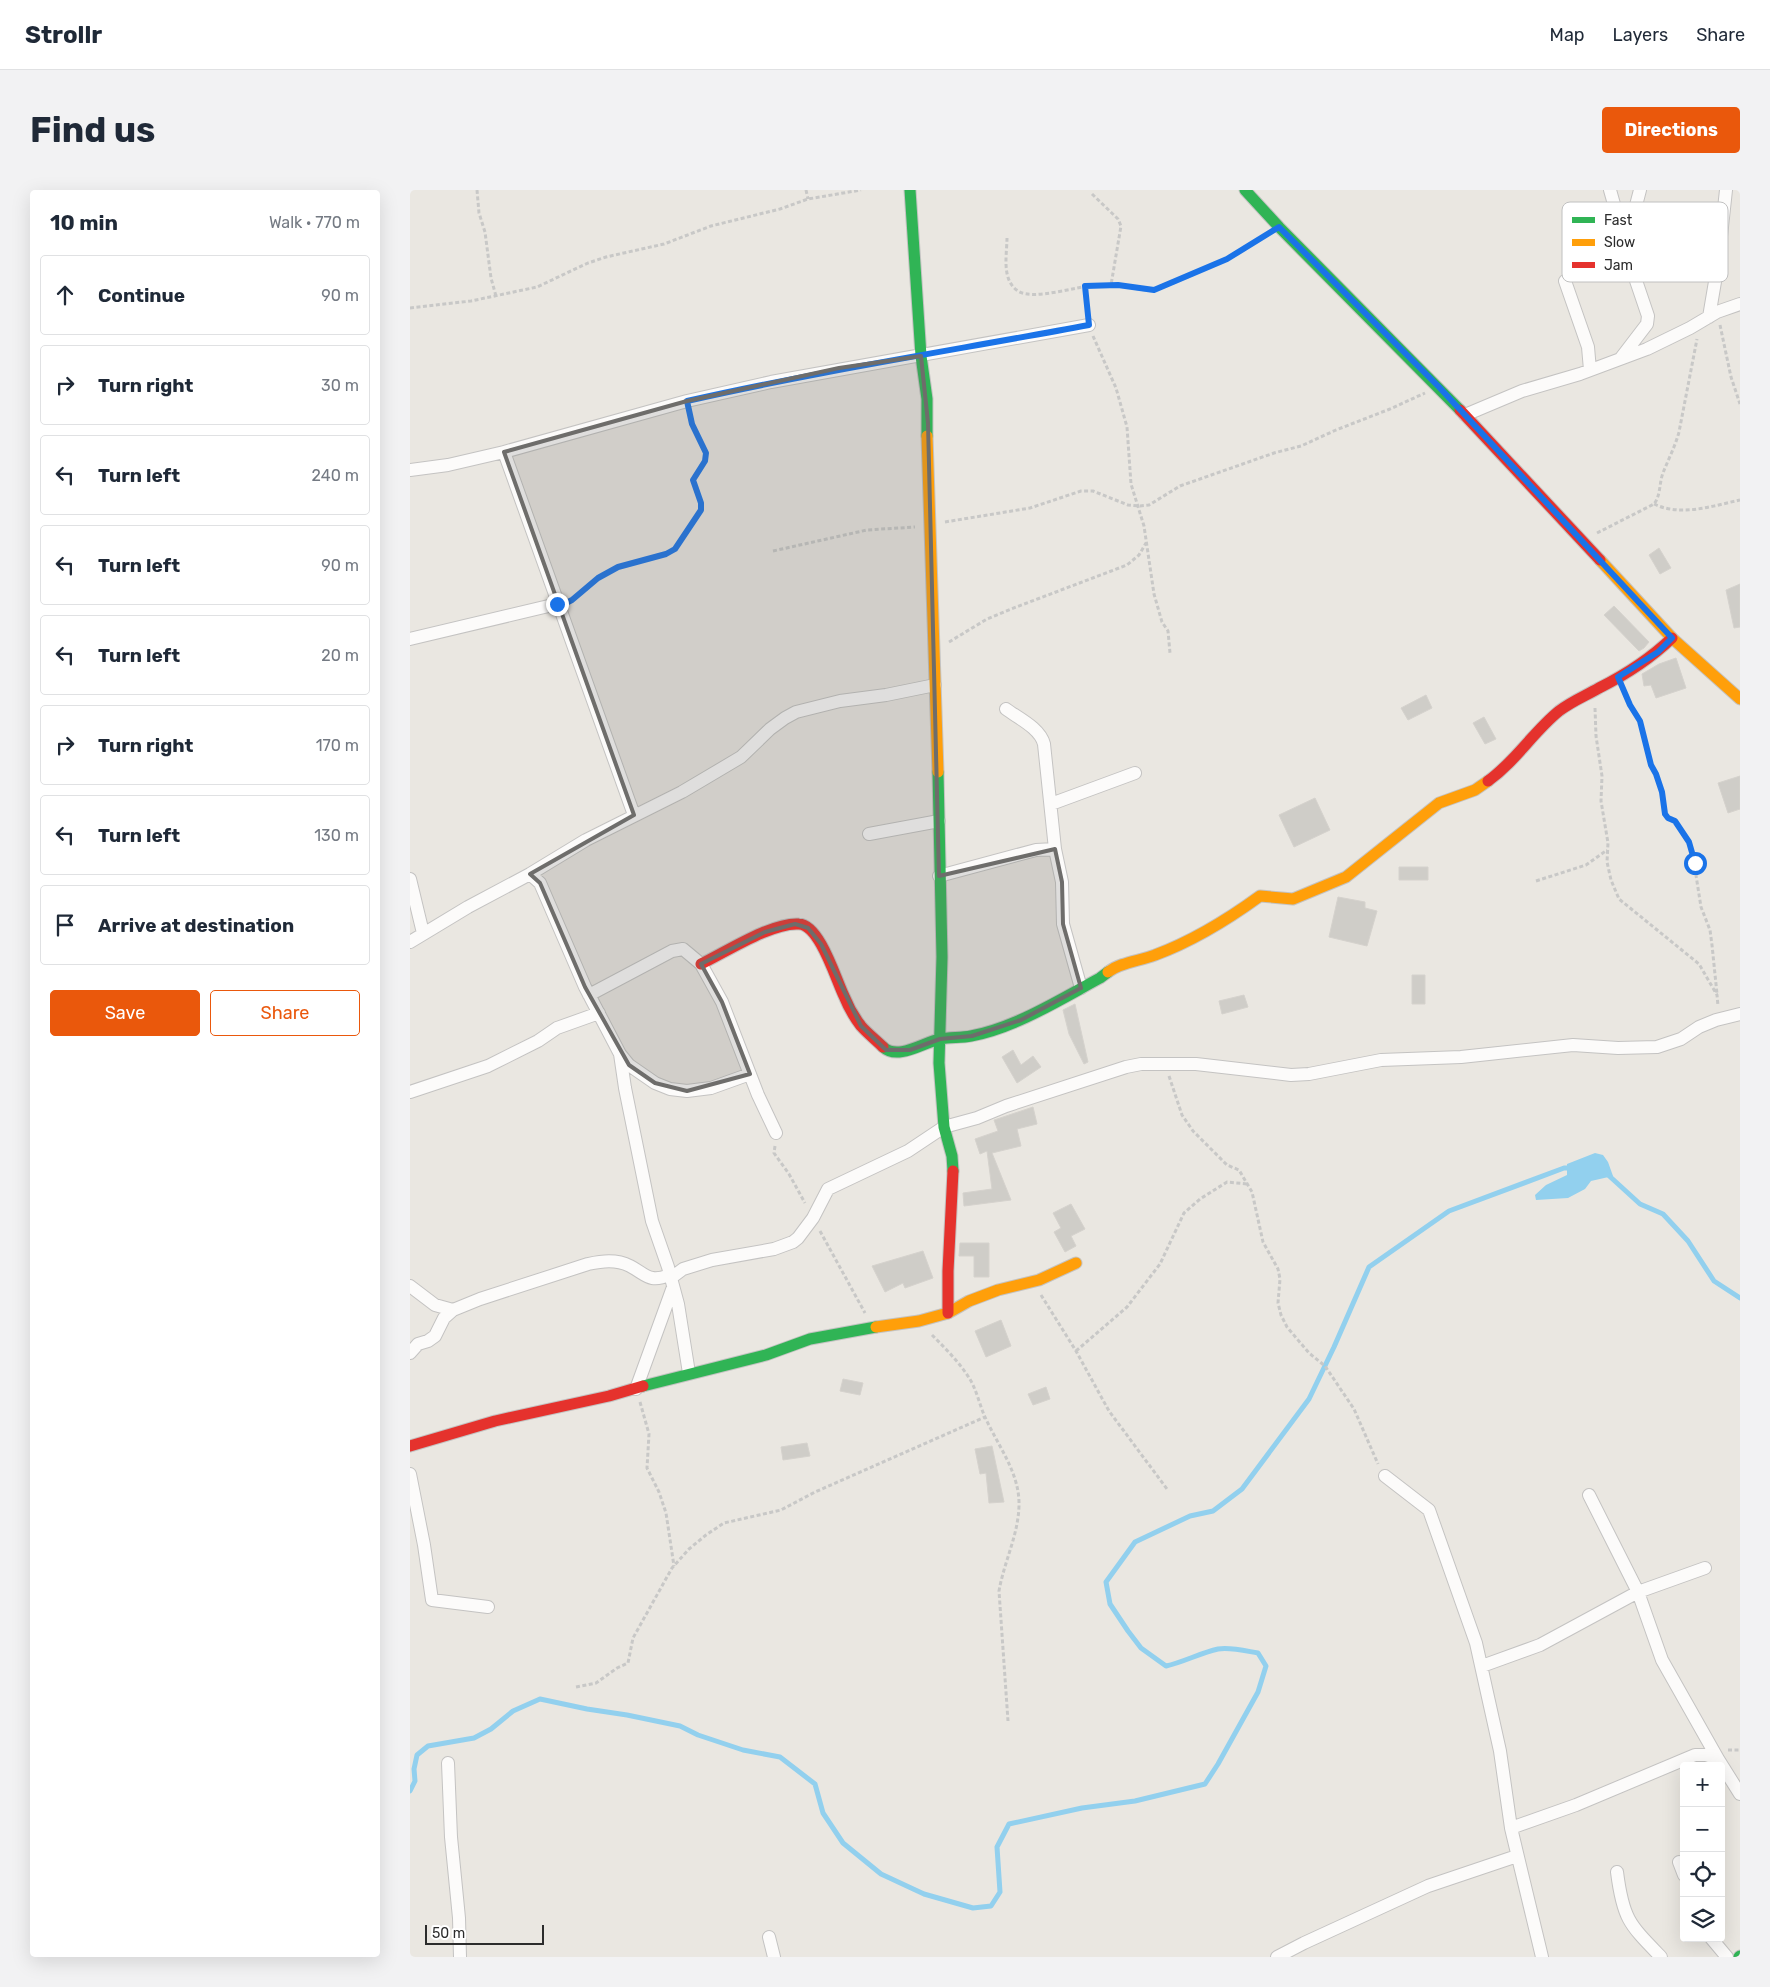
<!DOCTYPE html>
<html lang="en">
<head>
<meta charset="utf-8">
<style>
  :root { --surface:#fff; --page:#f2f2f3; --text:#1f2937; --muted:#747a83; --line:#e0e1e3; --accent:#ea580c }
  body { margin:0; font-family:Rubik,sans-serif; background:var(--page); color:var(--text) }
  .controls { position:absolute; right:15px; bottom:15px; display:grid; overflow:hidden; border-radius:5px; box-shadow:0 5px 20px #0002 }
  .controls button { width:45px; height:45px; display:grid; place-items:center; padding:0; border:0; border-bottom:1px solid var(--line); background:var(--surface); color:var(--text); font:25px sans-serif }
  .scale { position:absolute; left:15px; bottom:12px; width:119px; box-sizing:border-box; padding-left:5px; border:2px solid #2c2c2c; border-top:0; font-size:14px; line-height:18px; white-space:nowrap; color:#2c2c2c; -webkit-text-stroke:4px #fff; paint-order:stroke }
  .stop { position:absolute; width:15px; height:15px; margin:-11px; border:4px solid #1a73e8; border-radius:50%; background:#fff }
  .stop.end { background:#1a73e8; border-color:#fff; box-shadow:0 1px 5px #0008 }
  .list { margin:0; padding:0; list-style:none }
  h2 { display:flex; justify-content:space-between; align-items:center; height:65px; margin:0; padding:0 20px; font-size:21px }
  h2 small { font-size:16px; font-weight:400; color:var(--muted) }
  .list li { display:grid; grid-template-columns:32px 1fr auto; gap:15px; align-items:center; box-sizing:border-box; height:80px; margin:0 10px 10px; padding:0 10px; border:1px solid var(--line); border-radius:5px }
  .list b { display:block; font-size:19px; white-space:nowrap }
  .list em { font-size:16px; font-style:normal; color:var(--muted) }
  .actions { display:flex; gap:10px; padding:15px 20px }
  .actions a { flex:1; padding:11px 0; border:1px solid var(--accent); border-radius:5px; text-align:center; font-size:18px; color:var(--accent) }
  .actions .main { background:var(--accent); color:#fff }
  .icon { flex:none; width:28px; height:28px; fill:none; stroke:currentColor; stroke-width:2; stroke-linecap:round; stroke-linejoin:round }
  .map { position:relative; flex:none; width:1330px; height:1767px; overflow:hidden; border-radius:5px }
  header { display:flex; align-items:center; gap:30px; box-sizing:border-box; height:70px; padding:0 25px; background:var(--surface); border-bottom:1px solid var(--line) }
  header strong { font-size:24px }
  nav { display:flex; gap:28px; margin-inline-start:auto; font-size:18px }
  .intro { display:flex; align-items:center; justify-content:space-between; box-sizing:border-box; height:120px; padding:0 30px }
  h1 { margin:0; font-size:35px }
  .button { padding:12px 22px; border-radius:5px; background:var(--accent); color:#fff; font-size:18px; font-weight:700 }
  main { display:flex; gap:30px; padding:0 30px }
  aside { flex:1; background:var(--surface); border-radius:5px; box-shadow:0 5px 20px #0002 }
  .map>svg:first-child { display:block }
</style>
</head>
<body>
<header>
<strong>Strollr</strong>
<nav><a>Map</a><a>Layers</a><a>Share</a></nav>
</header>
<div class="intro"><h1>Find us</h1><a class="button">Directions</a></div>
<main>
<aside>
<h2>10 min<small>Walk · 770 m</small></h2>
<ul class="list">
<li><svg class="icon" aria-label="ahead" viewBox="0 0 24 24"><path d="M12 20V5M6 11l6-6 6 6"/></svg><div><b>Continue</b></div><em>90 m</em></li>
<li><svg class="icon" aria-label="right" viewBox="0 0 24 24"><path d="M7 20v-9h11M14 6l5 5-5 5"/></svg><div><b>Turn right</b></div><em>30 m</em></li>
<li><svg class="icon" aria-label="left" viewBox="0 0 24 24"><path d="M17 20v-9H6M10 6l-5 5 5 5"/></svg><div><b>Turn left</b></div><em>240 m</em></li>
<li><svg class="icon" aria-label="left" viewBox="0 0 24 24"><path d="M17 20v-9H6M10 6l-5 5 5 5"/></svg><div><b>Turn left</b></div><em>90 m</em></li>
<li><svg class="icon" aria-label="left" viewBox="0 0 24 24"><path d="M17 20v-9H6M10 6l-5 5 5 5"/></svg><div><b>Turn left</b></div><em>20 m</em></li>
<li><svg class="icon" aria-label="right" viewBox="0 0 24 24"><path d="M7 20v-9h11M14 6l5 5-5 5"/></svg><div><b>Turn right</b></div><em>170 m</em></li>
<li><svg class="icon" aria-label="left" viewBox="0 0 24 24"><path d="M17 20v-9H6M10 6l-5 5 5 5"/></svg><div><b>Turn left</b></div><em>130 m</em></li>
<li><svg class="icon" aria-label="arrive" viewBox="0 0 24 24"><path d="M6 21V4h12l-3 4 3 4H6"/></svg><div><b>Arrive at destination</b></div></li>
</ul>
<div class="actions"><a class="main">Save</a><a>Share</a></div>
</aside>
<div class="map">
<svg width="1330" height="1767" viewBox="0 0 1330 1767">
  <rect width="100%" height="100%" fill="#eae7e1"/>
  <path fill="#92d0ee" d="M1185,963L1193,965L1198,972L1203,986L1181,991L1175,999L1158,1008L1126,1010L1125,1005L1136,995L1157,985V974Z"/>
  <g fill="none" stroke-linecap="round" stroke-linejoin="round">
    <path stroke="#92d0ee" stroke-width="5" d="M1196,983L1230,1014L1253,1024L1278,1051L1304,1091L1330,1108
      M0,1601L5,1591L4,1579L7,1565L18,1556L64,1548L81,1539L103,1521L130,1509L177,1519L217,1525L270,1536L288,1545L333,1560L370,1567L405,1594L413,1623L433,1653L471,1684L514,1704L563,1718L581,1716L590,1702L587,1657L599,1634L672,1618L725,1611L795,1594L808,1574L848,1502L856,1476L848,1463C836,1461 821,1457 808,1459C790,1463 774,1472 756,1476L731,1458L718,1441L700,1414L696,1392L725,1352L780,1326L803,1321L832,1299L899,1209L924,1157L959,1077L1039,1021L1154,978H1163"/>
  </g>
  <path fill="#cfcdc8" stroke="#d5d2cd" d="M1249,358L1261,378L1250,384L1239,365Z
    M1330,394V437L1324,438L1316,400Z
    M1204,416L1239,452L1234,458L1229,461L1194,425Z
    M1266,468L1276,498L1246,508L1241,495L1234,496L1232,484L1249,474Z
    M1016,505L1022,518L998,530L991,518Z
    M1074,527L1086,549L1075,554L1063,533Z
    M1330,586V619L1318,623L1308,593Z
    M905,608L920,640L884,657L869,625Z
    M989,677H1018V690H989Z
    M928,707L955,712V718L967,721L957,756L919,747Z
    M1002,785H1015V814H1002Z
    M834,805L838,817L812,824L809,811Z
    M665,814L678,872L674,874L659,844L653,820Z
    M603,860L611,875L623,866L631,877L607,893L592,867Z
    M623,917L627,934L607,939L611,956L582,963L601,1010L554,1016L553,1003L582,999L577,961L570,964L565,949L588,941L584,930Z
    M661,1014L675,1039L661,1046L666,1056L655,1062L644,1042L651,1038L643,1023Z
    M550,1053H579V1087H564V1066H549Z
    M513,1061L523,1088L495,1098L493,1093L475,1102L462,1076Z
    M591,1130L601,1156L576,1167L565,1141Z
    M433,1189L453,1193L450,1205L430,1201Z
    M636,1197L640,1209L623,1215L618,1204Z
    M397,1253L400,1266L373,1270L371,1257Z
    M582,1256L594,1312L579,1313L576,1283L570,1284L565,1259Z"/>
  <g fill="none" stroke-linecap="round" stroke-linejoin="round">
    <defs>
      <path id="street" d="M1200,0L1209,32L1218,53L1220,73L1238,126L1237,134L1211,168
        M1217,50L1230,0
        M1155,91L1178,157L1180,180
        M1299,127L1308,74L1316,0
        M1055,225L1112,201L1170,184L1237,159L1280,138L1307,122L1330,114
        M94,262L224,625
        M0,280L38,275L94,262L277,211L361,192L679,135
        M0,449L147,414
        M596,519C608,528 630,538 634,554L645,659L652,692L653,734L671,798
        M641,614L725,583
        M459,644L529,631
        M120,684L130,693L175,797L210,864L219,875L245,893L260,899L277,901L301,898L340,884
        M529,686L626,660L645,659
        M0,689L13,743
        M0,752L58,717L120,684L176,650L272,602L331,567L360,539L375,528L386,522L430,511L476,505L525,495
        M179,805L262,761L273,759L291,774L312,812L348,905L366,943
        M210,864L215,898L242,1031L258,1077L268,1114L279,1183
        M0,902L78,876L128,851L147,838L189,823
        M261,1088L273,1079L302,1070L364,1059L383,1052L388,1048L403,1028L418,999L498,961L534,937L567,928L596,916L716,877L731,874H786L881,885L899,884L971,870L1051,867L1163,855L1208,858L1247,857L1271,849L1289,837L1306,830L1330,824
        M0,1096L25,1115L43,1120
        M0,1163L8,1154L18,1151L25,1146L34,1128L43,1120L70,1109L178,1074C192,1071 206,1069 220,1076C237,1085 239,1093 260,1085
        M226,1199L263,1097
        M0,1284L14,1355L22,1410L78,1417
        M975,1286L1019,1320L1066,1453L1090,1561L1101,1638L1132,1767
        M1179,1305L1228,1402L1252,1470L1308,1569
        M1072,1476L1130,1455L1228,1402L1295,1378
        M38,1573L41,1647L49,1728L50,1767
        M1101,1638L1166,1615L1285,1565H1296L1308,1569L1330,1604
        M1269,1672L1274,1685
        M1207,1682C1213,1729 1219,1734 1251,1767
        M359,1747L364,1767
        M1301,1748L1317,1767
        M867,1767L894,1753L1018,1696L1107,1666"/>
      <path id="fast" d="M500,0L511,166L517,209V246
        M835,0L869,37L1050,220
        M528,582L532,767L529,873L534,937L542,966L543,981
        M473,857C488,871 514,852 530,849C540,847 551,848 561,846C605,838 651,809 690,788L698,782
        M233,1196L356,1165L400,1149L466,1137
        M1329,1767L1330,1766"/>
      <path id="slow" d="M517,246L528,582
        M1190,370L1262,448L1330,509
        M698,782C711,772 730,771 745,765C783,751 817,730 850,706L883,709L936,687L1029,613L1065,600L1078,591
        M466,1137L509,1131L538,1123L559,1111L588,1100L629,1090L666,1073"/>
      <path id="jam" d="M1050,220L1190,370
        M1078,591C1106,571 1123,542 1149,521C1162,511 1175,506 1189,498C1215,485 1241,468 1262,448
        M291,774C316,762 362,732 389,734C410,735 426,790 434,806C438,816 444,827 451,836C457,843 466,850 473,857
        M538,1123V1081L543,981
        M0,1256L85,1231L199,1206L233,1196"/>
    </defs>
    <use href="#street" stroke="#c4c3c2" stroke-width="14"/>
    <use href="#fast" stroke="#c4c3c2" stroke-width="13"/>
    <use href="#slow" stroke="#c4c3c2" stroke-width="13"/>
    <use href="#jam" stroke="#c4c3c2" stroke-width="13"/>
    <path stroke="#c8c8c7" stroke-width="3" stroke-dasharray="4 2.5" stroke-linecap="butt" d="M67,0L69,23L75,42L81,88L86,106
      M396,0L398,9
      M682,4L708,29L711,36L701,95
      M597,48C597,64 591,90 608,101C623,111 668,96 686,95C694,95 702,94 709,95C721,96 735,103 746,99C784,86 821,68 855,46
      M675,96L677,123
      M0,118L61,111L127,97L178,73L196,67L254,54L301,36L370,19L398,9L451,0
      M1310,135L1321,187L1330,214
      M683,146L706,198L717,237L721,294L734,336L744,404L752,432L758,441L760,463
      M1244,314C1271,327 1302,316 1330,310
      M535,332L620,318L671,301H683L718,315L729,316L739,315L770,296L864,263L891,256L926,240L980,219L1015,203
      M1187,343L1244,314C1251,305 1249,293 1253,283C1258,270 1265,257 1269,242L1287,149
      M363,361L457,340L505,337
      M160,411L175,401L188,388L208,377L256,364L265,359L291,320V313L283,290C285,282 293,277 295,269C298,258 282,236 279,224
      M539,452L577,429L601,419L717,375L729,365L736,353
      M1214,501L1230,531L1241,575L1246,584L1252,602L1255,624L1258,628L1265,631L1282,660L1291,717L1300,740L1302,755L1307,804
      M1185,518L1186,546L1192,586L1191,611L1198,653L1197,672L1201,690L1209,709L1289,774L1307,805L1308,816
      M1126,691L1176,675L1197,660
      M759,886L772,925L783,941L817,975L829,980L842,1002L853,1052L868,1079L870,1089L868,1113L871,1125L877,1137L899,1163L915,1176L944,1219L968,1274
      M365,956L364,963L379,984L395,1013
      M410,1041L455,1123
      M631,1105L666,1161L699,1221L757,1299
      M522,1145C536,1159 551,1174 561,1191C567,1202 570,1216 575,1227C588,1256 610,1283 609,1316C608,1346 594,1372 589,1401L598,1531
      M666,1161L717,1117L750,1074L774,1023L790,1009L817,992L837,994
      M230,1212L239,1244L237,1278L249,1302L256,1323L264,1376
      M166,1497L186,1493L207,1478L218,1473L223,1448L262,1378L279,1359L296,1345L314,1333L371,1320L405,1302L575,1227
      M1318,1560H1330"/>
    <use href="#street" stroke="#fcfbfa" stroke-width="12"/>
    <use href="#fast" stroke="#30b455" stroke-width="11"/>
    <use href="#slow" stroke="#ff9f0a" stroke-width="11"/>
    <use href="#jam" stroke="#e5322d" stroke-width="11"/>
  </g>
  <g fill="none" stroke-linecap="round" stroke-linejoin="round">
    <path stroke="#1a73e8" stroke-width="6" d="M147,414L148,417L162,410L188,388L208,377L256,364L265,359L291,320V313L283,290L295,271L296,263L282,234L277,211C410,181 545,160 679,135L675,96L708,95L744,100L817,69L869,37L1029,197L1262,448L1248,462L1208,487L1220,515L1230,531L1241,575L1246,584L1252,602L1255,624L1258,628L1265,631L1279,652L1285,673"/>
  </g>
  <path fill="#6e6d6b" fill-opacity="0.2" stroke="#6e6d6b" stroke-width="4" stroke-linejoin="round" d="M511,166L518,233L529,686L645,659L652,692L653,734L671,798L611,830L562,846L530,849L500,860H476L451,836L411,754L398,738L385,734L355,742L291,774L312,812L340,884L277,901L245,893L219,875L175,797L130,693L120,684L224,625L94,262L277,211L429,178Z"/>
  <rect x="1152" y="12" width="166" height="80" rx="8" fill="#fff" stroke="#c0c0c0" stroke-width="1"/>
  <rect x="1162" y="27" width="23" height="6" fill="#30b455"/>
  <rect x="1162" y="49" width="23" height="7" fill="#ff9f0a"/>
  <rect x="1162" y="72" width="23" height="6" fill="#e5322d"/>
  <g font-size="14" fill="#2c2c2c">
    <text x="1194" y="35">Fast</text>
    <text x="1194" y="57">Slow</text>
    <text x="1194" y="80">Jam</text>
  </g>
</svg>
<div class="controls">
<button>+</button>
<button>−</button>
<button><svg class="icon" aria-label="locate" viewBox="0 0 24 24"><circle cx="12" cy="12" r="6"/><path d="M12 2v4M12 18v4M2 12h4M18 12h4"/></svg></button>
<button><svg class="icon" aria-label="layers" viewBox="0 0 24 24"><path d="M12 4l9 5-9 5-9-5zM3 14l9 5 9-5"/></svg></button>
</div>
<div class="scale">50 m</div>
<div class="stop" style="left:1285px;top:673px"></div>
<div class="stop end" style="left:147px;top:414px"></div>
</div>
</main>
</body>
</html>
